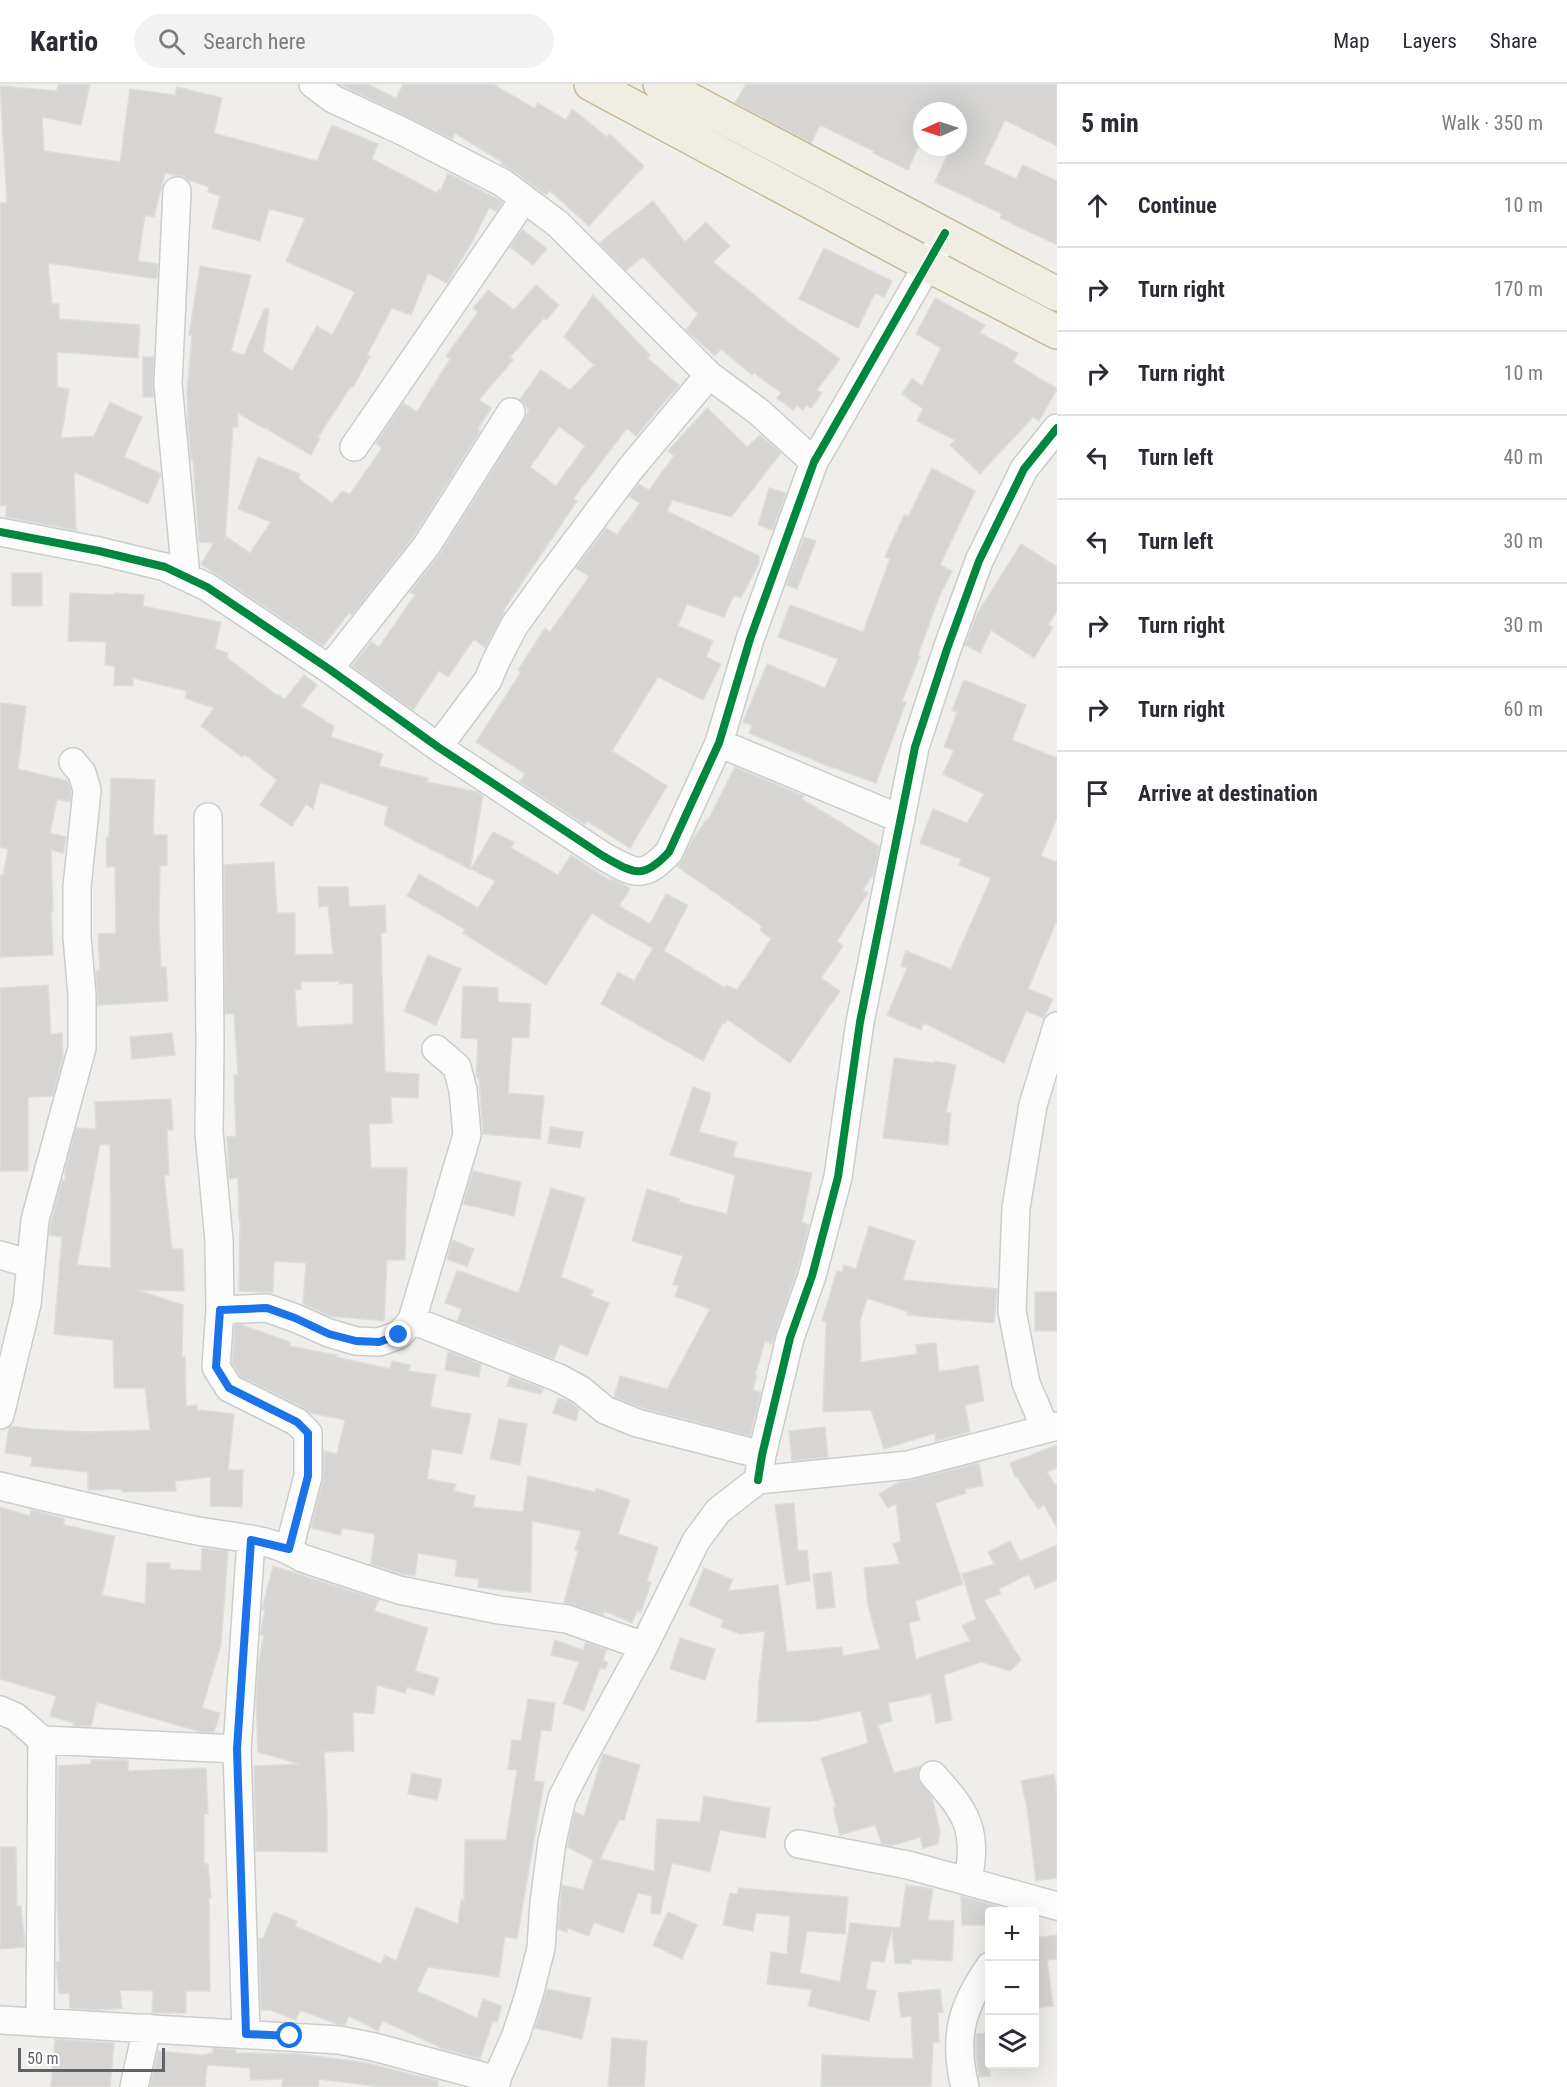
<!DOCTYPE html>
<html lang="en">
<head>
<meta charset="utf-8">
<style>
  :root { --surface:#fff; --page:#f2f2f3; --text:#2b2b33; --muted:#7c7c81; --line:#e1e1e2 }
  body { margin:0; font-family:"Roboto Condensed",sans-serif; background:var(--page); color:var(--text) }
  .controls { position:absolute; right:18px; bottom:18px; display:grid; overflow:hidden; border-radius:6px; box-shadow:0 6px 24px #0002 }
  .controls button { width:54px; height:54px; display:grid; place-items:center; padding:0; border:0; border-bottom:2px solid var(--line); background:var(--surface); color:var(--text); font:30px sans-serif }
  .compass { position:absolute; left:913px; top:18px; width:54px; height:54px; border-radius:50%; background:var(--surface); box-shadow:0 6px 24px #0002; rotate:267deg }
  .scale { position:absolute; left:18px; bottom:15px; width:147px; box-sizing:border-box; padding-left:6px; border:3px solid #5f6368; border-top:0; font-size:16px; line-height:21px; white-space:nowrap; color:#5f6368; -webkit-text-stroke:4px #fff; paint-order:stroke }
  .stop { position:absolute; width:18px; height:18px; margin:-14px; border:4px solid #1a73e8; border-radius:50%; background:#fff }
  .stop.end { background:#1a73e8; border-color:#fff; box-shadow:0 2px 6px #0008 }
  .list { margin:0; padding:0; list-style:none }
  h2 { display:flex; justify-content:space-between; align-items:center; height:78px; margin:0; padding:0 24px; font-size:26px }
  h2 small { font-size:20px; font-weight:400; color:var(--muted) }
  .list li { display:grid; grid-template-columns:39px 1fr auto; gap:18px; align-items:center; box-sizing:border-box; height:84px; padding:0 24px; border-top:2px solid var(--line) }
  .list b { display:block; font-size:22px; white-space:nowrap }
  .list em { font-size:20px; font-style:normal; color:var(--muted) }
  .icon { flex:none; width:33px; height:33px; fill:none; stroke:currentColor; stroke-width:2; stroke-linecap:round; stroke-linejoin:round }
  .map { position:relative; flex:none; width:1057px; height:2003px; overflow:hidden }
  header { display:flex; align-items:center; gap:36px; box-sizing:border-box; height:84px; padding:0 30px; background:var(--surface); border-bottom:2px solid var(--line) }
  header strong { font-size:28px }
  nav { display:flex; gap:33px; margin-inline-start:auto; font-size:21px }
  .search { width:420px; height:54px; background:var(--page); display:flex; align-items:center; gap:15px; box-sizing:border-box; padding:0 21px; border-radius:33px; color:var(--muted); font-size:22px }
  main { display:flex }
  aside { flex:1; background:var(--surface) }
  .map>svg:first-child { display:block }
</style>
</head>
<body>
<header>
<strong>Kartio</strong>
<div class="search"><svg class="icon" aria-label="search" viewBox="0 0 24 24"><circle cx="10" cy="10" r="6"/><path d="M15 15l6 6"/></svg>Search here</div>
<nav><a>Map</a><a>Layers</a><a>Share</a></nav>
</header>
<main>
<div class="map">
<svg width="1057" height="2003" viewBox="0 0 1057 2003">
  <rect width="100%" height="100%" fill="#efeeea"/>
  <path fill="#d6d5d3" stroke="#deddd9" stroke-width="1.5" fill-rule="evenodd" d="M58,0H90L81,41L42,33L44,67L120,78L130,5L175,11L177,3L222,14L214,49L317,77L332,41L378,60L372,75L437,109L439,105L441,106L448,89L503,118L497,127L489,124L471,160L447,199L428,189L411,231L392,224L367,271L370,272L353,303L351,302L318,353L320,354L311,371L268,346L269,344H263L238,329V343H233L225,457L227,453L250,469L271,438L238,425L258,373L300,390L298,394L332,419L342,407L350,410L382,364L376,359L403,319L417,328L450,275L446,272L478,228L473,224L488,206L514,226L536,201L559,221L546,236L544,234L510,273L513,276L479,316L491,324L478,345L480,347L414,452L352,531L349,529L323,562L201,480L214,459L199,458L193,376H191L188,343L187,308L192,251H189L200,182L251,191L231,267L244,271L265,224L269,225L263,268L292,287L317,242L332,251L355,208L286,177L305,134L269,125L260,157L212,144L220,112L208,108L209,103L188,96L185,93L165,89L154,133L145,131L138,177L158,180L157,195L48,179L52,220H59V235L140,241L138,274L57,268V303L69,305L61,354L94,352L110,318L142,333L124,373L161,390L148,420L74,388L76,446L6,433V421L0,422V119H7L0,2L57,7Z
    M339,0H367L396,14L403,0H493L535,25L538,19L566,36L572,25L607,53L610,50L644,82L589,142L550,107L546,111L512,86L501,80L502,78L455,49L452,55Z
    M746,0H1057V62L1005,36L984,80L1016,95L1023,81L1057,97V161L1000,134L1002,130L935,98L951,63H958V27H922V55L908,86L873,69L874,67L820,41L811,59L735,19Z
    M653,117L685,158L706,138L730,162L713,178L788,238L840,275L817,306L822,309L811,324L806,321L803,326L797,321L793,326L777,314L781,309L754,289L752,291L721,265L715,272L686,246L698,230L643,173L626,186L599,159Z
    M522,145L547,165L533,181L510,163Z
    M824,164L892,197L884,213L875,209L858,244L799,215Z
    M593,211L650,271L647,274L679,301L636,352L627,344L573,415L577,417L503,527L505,528L485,564L474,555L448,593L439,587L413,626L352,582L371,558L379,563L415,511L410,508L440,470L524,336L529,326L520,315L541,286L570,306L594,281L564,253ZM559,342L585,362L556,402L530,383Z
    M935,214L985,241L980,249L1018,269L1013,278L1057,305L1039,337L1033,333L980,390L950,361L955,356L917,337L923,325L902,310L912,294L922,302L941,264L916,250Z
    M143,273H154L153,313H143Z
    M707,324L747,363L760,351L781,369L731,433L672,416L667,427L759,472V479L741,514L734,511L724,533L687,520L678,542L713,557L706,573L721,580L703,616L658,593L612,667L667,702L630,764L587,737L585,741L520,698L525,690L476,658L521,588L518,586L545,544L550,548L589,493L576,484L606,444L617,451L640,419L629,412L639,400L649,406L674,372L668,367Z
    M932,384L975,407L940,481L952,487L939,513L918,571L920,572L902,617L906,618L876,699L823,680L749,649L752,641L743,638L767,580L825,604L838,575L778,553L790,521L863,548L890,475L885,473L904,431L908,433Z
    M769,404L786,409L773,446L758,441Z
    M804,453L816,457L797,505L786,501Z
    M1021,460L1057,483V527L1048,541L1053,543L1034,574L991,546L980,569L965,561L977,530Z
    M12,489H42V522H12Z
    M70,509L114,511V509L144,511L143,522L221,538L215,565L228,569L227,574L278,612L279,611L285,615L304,591L317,601L301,622L334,642L331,653L383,670L379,682L428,694L427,698L478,708L483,712L470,785L384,741L388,723L320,698L313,725L306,720L292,742L260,721L277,696L244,670L242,673L201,642L214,624L185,614L187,607L133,594V602L114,601L115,582L105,581L106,558L68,557Z
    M964,596L1026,621L1012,656L1057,674V734L1041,772L1057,778V836L1028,905L1053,915L1044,934L1026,927L1004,979L924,939L921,946L887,931L907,884L901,882L906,867L951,885L991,794L959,781L961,775L920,759L933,725L967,739L984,710L943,690L954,666L944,663L957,629L952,626Z
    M0,619L26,622L18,685L68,697L71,707L70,718L57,715L50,749L66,753L63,769L51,766L53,827H51L53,871L0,873V791H3L8,765L0,763Z
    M735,683L804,712L802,715L879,762L874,789L863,806L868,809L837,857L843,862L821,894L840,907L790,979L727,935L725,939L723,938L703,977L601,920L618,888L634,897L653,864L607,839L592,829L546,901L463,849L465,845L407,812L419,790L478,824L495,797L471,785L493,748L514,758L511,764L558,791L571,771L609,796L610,794L623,800L630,805L619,822L650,840L666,810L688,821L664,867L725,904L726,901L737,906L771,855L760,846L762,843L758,839L677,782L683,775L690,759L707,735L708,736Z
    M111,694L155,696L153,751H167V781L160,782L159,839L161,883H166L168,917L98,921L96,887L100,886L98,850L116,849L115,783H107L106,753H109Z
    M274,778L277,829H295V871L333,870L328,822L319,823L318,803H348L349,823L385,821L386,848L381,849L385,988L419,990L418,1014L391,1013L392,1039L369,1040L371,1084H407L405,1176H387L384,1237L330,1232L303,1220L306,1179L274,1177L273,1208L239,1207L240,1136H239L238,1094L229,1095L227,1053L236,1052L234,991H238L234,930H225L224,781ZM339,897V900L353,899V940L297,943L295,906L301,905V898Z
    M428,871L461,885L436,941L404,927Z
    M48,901L51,950L62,949L63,973L53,1012L28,1013V1087H0V904Z
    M463,902L498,904V918L531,920L529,954L512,953L508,1009L544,1012L540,1055L483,1050L479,994L476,993L478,955L461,954Z
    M172,949L175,971L132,975L130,953Z
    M894,974L934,979L935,977L956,981L946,1028L951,1029L948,1061L883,1054Z
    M693,1003L710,1009V1015L699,1048L737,1058L733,1073L812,1089L802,1138L809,1141L797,1187L772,1260L765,1257L755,1291H757L753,1306L761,1308L750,1352L642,1324L614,1313L620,1292L667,1305L710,1225L675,1212L679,1202L673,1200L683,1172L632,1157L647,1105L680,1115L679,1118L727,1130L735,1091L670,1071Z
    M171,1015L173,1046H167L169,1091H164L172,1165H183L184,1207L137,1206L183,1221L182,1273H185L186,1322L197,1321L198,1326L234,1330L228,1386H243L242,1423L210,1422L211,1393L175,1397L176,1407L122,1408V1405L88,1406V1388L31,1382L32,1373L5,1369L9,1343L11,1342L34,1345L88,1348L150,1346L145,1304H114L113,1256L54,1250L62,1153L49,1151L51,1139L62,1096L65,1097V1085L76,1044L96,1045L95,1018ZM100,1060L110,1061L111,1184L77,1181Z
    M550,1043L583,1048L580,1064L548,1059Z
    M473,1087L521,1098L514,1132L463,1120Z
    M551,1104L585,1114L561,1193L593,1206L591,1212L609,1219L587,1272L560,1260L554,1275L457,1237L462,1225L445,1219L457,1186L516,1208H519Z
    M869,1142L915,1157L903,1196L997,1205L994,1239L907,1231L908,1228L867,1214L860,1237L861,1278L917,1270L916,1261L936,1259L939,1288L978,1281L984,1317L965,1321L970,1348L936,1357L935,1349L884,1365L871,1326L823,1328L826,1238L822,1236L837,1187L842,1188L844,1181L856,1185Z
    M452,1156L474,1165L467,1183L447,1175Z
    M1035,1208H1057V1247H1035Z
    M235,1241H242L290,1258L289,1262L337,1271L336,1273L390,1285L392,1277L410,1281L409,1287L436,1291L430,1323L471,1330L462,1370L432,1365L427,1395L456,1400L454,1407L475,1412L473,1423L523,1428L528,1392L595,1408L596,1404L630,1416L618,1450L658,1463L647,1497L651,1499L641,1528L637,1527L632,1539L605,1527L603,1531L564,1519L578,1467L575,1466L581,1447L532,1437L531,1508H519L478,1503L479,1495L455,1492L457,1476L418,1469L415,1492L402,1490L371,1480L375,1450L342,1444L340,1451L311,1444L323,1396L324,1367L337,1370L345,1336L310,1329L304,1324L240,1292L232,1279Z
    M448,1267L481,1280L479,1293L445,1286Z
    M510,1292L543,1305L541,1310L507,1302Z
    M558,1314L569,1317L579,1325L576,1337L553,1329Z
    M499,1335L527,1340L520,1381L490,1375Z
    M825,1343L828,1373L792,1377L789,1347Z
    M1057,1361V1384L1047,1388L1057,1403V1444L1044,1421L1038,1425L1017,1393H1015L1010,1379Z
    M979,1379L983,1402L965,1405L966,1409L935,1419L963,1500L915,1517L920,1536L909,1539L916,1575L970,1557L962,1542L976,1535L962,1490L994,1480L988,1468L1010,1457L1020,1477L1057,1461V1496L1035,1505L1029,1490L999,1505L1001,1510L984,1516L1021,1576L1010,1587L981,1578L944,1591L952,1636L936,1639L931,1610L888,1619L892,1637L878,1641L894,1689L920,1682L918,1687V1695L932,1713L940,1747L938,1760L923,1764L920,1753L891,1762L882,1760L875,1741L840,1751L833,1724L836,1723L821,1674L868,1659L861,1627L813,1637L757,1638L759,1598L765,1547L740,1550L721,1543L723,1536L689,1521L704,1484L733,1496L728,1507L778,1501L787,1568L842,1563L843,1572L880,1565L868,1521L864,1484L900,1480L893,1460L901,1457L896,1420L888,1424L879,1410L899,1398L912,1396Z
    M794,1419L798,1467L807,1466L810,1497L786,1501L775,1421Z
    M0,1423L30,1432L31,1426L64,1434V1441L115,1452L102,1511L145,1520L147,1479H170V1485L201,1487L202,1464L228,1467L221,1561L202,1624L220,1629L214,1648H201L97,1618L91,1642H73L74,1639L50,1632L56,1612L0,1595Z
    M273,1482L379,1516L374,1527L428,1544L415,1587L439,1594L434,1611L407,1603L405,1609L377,1601L374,1630L353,1628L354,1667L324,1668L327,1727V1768L256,1767L254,1682L300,1680L258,1668L256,1621L258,1581L264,1551H260L265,1526L262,1525Z
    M831,1488L835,1523L817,1525L813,1490Z
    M680,1554L715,1565L705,1596L670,1585Z
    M555,1556L583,1566L586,1558L607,1566L603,1576L608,1579L605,1585L600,1584L584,1627L563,1619L579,1578L551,1571Z
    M528,1615L555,1619L551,1647L541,1646L534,1697L544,1698L517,1855L505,1853L499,1893L428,1883L417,1907L477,1934L483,1915L502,1922L497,1938L493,1937L480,1975L444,1965L383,1937L378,1947L349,1932L345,1941L337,1940L300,1926L296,1936L270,1926H261L259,1854L263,1855L274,1828L297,1837L295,1842L381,1880L385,1871L396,1877L416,1823L458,1840L461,1815L464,1816L465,1756H506L517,1686L508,1685L512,1656L521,1657Z
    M603,1670L640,1681L624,1736H619L600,1775L654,1787L657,1735L700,1738L704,1712L770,1724L765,1754L720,1746L710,1788L672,1779L660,1830L651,1829L652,1812L638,1809L623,1849L594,1838L589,1852L568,1844L567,1848L558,1845L562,1801L583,1806L593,1776L567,1763L574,1730L575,1728L584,1732Z
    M91,1676H128V1687L206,1684L208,1730H204V1780H208L211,1814H209L210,1907H186V1929H152L153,1907L120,1906L122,1924L100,1926L70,1924L69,1909L59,1910L56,1878L60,1877L57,1820L58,1682L91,1680Z
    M412,1689L442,1695L437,1716L408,1710Z
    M1054,1690L1057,1708V1794L1036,1797L1027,1724L1021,1697Z
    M0,1763H16L17,1822H21L25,1863L0,1865Z
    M906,1801L933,1805L928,1836L954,1837L952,1877L911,1875V1880L895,1879L892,1845L884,1878L871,1877L866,1905L876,1907L869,1937L808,1922L812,1906L767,1900L771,1868L787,1870L790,1832L756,1829L753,1847L723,1841L730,1809L737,1810L739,1804L848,1813L845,1850L807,1847L800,1889L840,1898L850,1839L900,1844Z
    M961,1812L997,1822V1827H990V1841H962Z
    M668,1828L697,1841L682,1875L653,1861Z
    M1057,1851V1875L1047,1876L1053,1922L1035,1924V1854Z
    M547,1905L591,1914L582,1955L535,1944Z
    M940,1905L943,1928L938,1929L939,1958H933L931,2003H821L822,1971L913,1975L911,1932L901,1933L898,1909Z
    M990,1949V1992L979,1993L976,1968V1950Z
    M612,1954L647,1957L644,2003H608Z
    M55,1955L114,1959L110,2003H51Z
    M213,1964L236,1966V1969L301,1970L367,1979L438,1997V2003H382L319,1995L318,2003H282L283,1995L250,1996V1984L207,1981L205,2003H150L158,1967L202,1971L213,1969Z"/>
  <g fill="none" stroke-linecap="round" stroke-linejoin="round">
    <defs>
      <path id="minor" d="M313,0L333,15L404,48L503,99L558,140L709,291L759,328L814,378
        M177,107L168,300L186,493
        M354,363L524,115
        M0,448L99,467L165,483L207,503L329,585L438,663L603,772C634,789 642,797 669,768L719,659L750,555L814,378L938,163
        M329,585L427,461L511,328
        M719,659L901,735
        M438,663L488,596L496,577L514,542L548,495L631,384L709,291
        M208,733L210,958L209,1048L219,1157L220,1226L216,1283L229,1304L297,1338L308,1349V1392L289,1465
        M0,1171L31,1180
        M220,1226L267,1224L295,1234L329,1249L356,1257L379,1258L399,1251L412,1236L467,1051L463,1006L457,983L436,965
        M412,1236L559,1294L581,1306L605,1326L637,1339L762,1371
        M0,1331L27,1220L35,1136L82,964V911L77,853V803L87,706L82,689L73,678
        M1045,1344L1026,1299L1012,1227L1016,1124L1033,1021L1057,942
        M758,1396L762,1371L790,1254L812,1192L838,1093L860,938L915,663L947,565L979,477L1024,385L1057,344
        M0,1402C62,1417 125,1432 188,1445C224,1453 270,1452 302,1474L399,1506L499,1526L567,1535L644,1562
        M0,1626L16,1633L42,1656L237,1665
        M933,1691C967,1729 978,1745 968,1797
        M799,1760L908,1781L1057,1822
        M0,1936L339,1956L374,1963L497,1996
        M40,1938L42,1656
        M246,1950L237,1665L251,1456
        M134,2003L147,1944
        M493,2003L516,1951L529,1911L541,1864L544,1819L552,1758L562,1714L581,1677L644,1562L696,1457L718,1427L758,1396L908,1381L1057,1342
        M965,2003C953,1954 961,1923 990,1882"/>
      <path id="highway" d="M591,0L928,181L1057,248
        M660,0L1057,210"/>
    </defs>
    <use href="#minor" stroke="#cbcccc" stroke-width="30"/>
    <use href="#highway" stroke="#c8b996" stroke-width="36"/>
    <use href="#minor" stroke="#fdfcfc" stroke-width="27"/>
    <use href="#highway" stroke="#f0ede3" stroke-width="33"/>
    <defs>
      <path id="cycleway" d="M0,448L99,467L165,483L207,503L329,585L438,663L603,772C634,789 642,797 669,768L719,659L750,555L814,378L945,149
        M758,1396L762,1371L790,1254L812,1192L838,1093L860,938L915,663L947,565L979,477L1024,385L1057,344"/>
    </defs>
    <use href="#cycleway" stroke="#fff" stroke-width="11"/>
    <use href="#cycleway" stroke="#00873e" stroke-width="8"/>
  </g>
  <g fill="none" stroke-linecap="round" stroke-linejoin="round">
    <path stroke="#1a73e8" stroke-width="8" d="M290,1952L246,1950L237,1665L251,1456L289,1465L308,1392V1349L297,1338L229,1304L216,1283L220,1226L267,1224L295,1234L329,1250L356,1257L379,1258L399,1251"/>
  </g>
</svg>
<div class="controls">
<button>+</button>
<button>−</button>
<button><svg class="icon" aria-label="layers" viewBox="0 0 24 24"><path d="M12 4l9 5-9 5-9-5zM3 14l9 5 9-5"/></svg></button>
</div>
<svg class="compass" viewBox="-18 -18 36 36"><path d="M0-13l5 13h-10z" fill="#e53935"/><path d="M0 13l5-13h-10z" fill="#7c7c81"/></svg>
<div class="scale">50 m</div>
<div class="stop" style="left:290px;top:1952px"></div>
<div class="stop end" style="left:399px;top:1251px"></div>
</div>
<aside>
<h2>5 min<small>Walk · 350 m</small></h2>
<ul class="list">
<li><svg class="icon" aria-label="ahead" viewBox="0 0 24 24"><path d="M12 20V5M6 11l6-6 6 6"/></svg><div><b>Continue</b></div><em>10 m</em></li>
<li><svg class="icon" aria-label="right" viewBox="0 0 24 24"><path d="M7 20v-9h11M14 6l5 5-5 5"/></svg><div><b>Turn right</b></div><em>170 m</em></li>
<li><svg class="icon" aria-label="right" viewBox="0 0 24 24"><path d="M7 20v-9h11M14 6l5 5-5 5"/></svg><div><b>Turn right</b></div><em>10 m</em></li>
<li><svg class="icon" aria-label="left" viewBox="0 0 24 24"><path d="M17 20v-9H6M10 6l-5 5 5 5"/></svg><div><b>Turn left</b></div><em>40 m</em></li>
<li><svg class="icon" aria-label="left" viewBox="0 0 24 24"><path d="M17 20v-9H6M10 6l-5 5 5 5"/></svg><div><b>Turn left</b></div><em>30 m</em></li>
<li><svg class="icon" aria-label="right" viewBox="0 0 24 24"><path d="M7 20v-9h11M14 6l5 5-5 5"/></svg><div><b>Turn right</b></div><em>30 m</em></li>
<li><svg class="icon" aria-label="right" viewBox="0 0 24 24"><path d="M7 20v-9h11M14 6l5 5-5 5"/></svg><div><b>Turn right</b></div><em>60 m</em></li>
<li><svg class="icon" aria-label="arrive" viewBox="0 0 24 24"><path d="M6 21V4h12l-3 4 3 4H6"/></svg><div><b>Arrive at destination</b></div></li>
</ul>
</aside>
</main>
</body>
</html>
